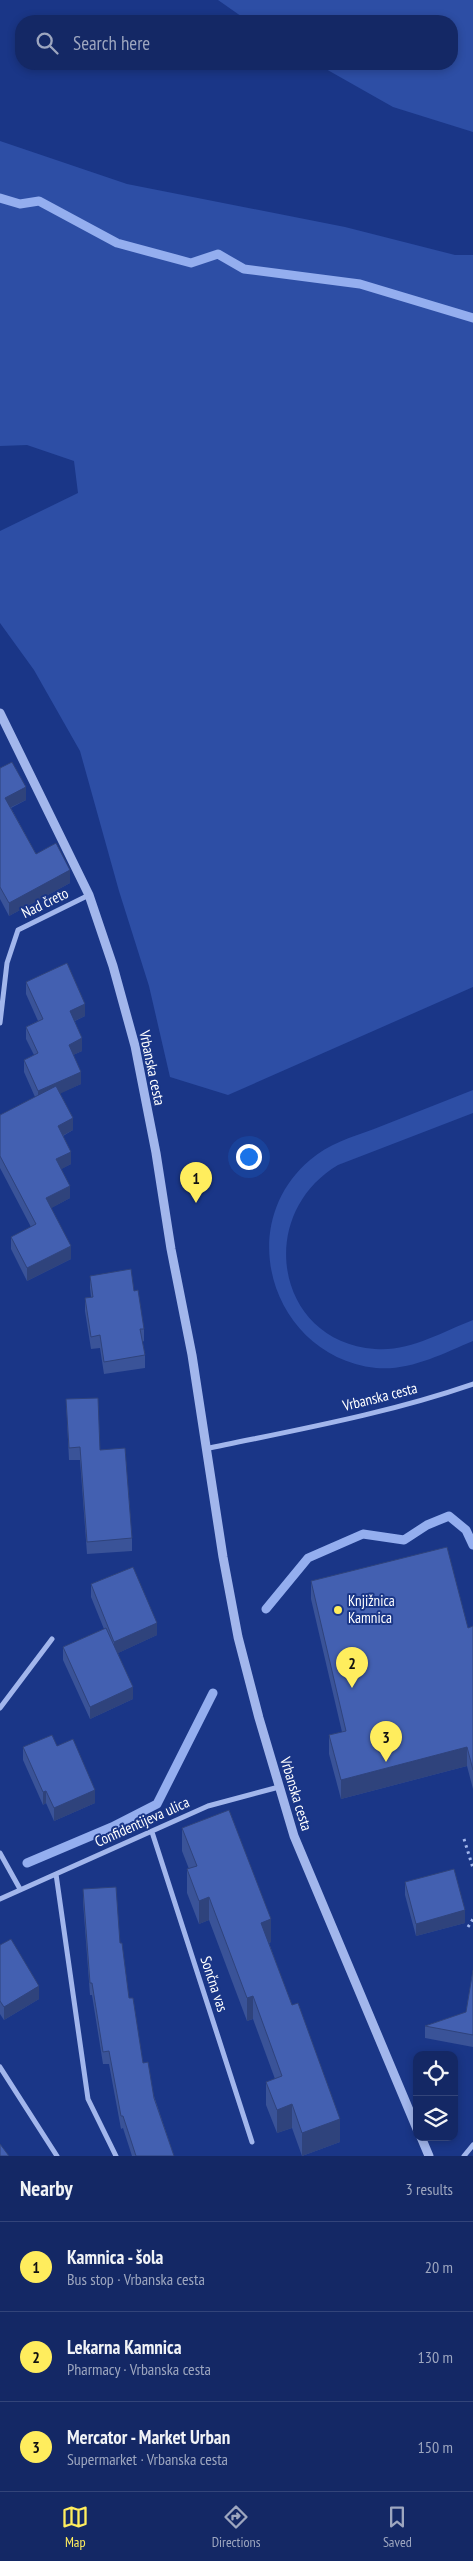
<!DOCTYPE html>
<html lang="en">
<head>
<meta charset="utf-8">
<style>
  :root { --surface:#142865; --page:#1d306b; --text:#f1f3f6; --muted:#9da6bf; --line:#334479; --accent:#ffed5d }
  body { margin:0; font-family:"PT Sans Narrow",sans-serif; background:var(--page); color:var(--text) }
  .controls { position:absolute; right:15px; bottom:15px; display:grid; overflow:hidden; border-radius:10px; box-shadow:0 2px 8px #0003 }
  .controls button { width:45px; height:45px; display:grid; place-items:center; padding:0; border:0; border-bottom:1px solid var(--line); background:var(--surface); color:var(--text); font:25px sans-serif }
  .you { position:absolute; left:248px; top:1156px; width:18px; height:18px; margin:-12px; border:4px solid #fff; border-radius:50%; background:#1a73e8; box-shadow:0 0 0 8px #1a73e833 }
  .badge { display:grid; place-items:center; width:32px; height:32px; border-radius:50%; background:var(--accent); color:#111; font-size:16px; font-weight:700 }
  .pin { position:absolute; translate:-50% -41px; filter:drop-shadow(0 1px 2px #0008) }
  .pin::after { content:''; position:absolute; top:26px; width:18px; height:15px; background:inherit; clip-path:polygon(0 0,100% 0,50% 100%) }
  .list { margin:0; padding:0; list-style:none }
  h2 { display:flex; justify-content:space-between; align-items:center; height:65px; margin:0; padding:0 20px; font-size:21px }
  h2 small { font-size:16px; font-weight:400; color:var(--muted) }
  .list li { display:grid; grid-template-columns:32px 1fr auto; gap:15px; align-items:center; box-sizing:border-box; height:90px; padding:0 20px; border-top:1px solid var(--line) }
  .list b { display:block; font-size:19px; white-space:nowrap }
  .list p { margin:0; font-size:16px; white-space:nowrap; color:var(--muted) }
  .list em { font-size:16px; font-style:normal; color:var(--muted) }
  .icon { flex:none; width:28px; height:28px; fill:none; stroke:currentColor; stroke-width:2; stroke-linecap:round; stroke-linejoin:round }
  .map { position:relative; flex:none; width:473px; height:2156px; overflow:hidden }
  .search { position:absolute; background:var(--surface); box-shadow:0 2px 8px #0003; left:15px; right:15px; top:15px; height:55px; display:flex; align-items:center; gap:12px; box-sizing:border-box; padding:0 18px; border-radius:20px; color:var(--muted); font-size:19px }
  .sheet { height:335px; background:var(--surface) }
  nav { display:flex; justify-content:space-around; align-items:center; box-sizing:border-box; height:70px; border-top:1px solid var(--line); background:var(--surface); font-size:14px; color:var(--muted) }
  nav a { display:grid; justify-items:center; gap:2px }
  nav .on { color:var(--accent) }
  .map>svg:first-child { display:block }
</style>
</head>
<body>
<div class="map">
<svg width="473" height="2156" viewBox="0 0 473 2156">
  <rect width="100%" height="100%" fill="#1a3687"/>
  <path fill="#2d4ea5" d="M218,0H473V132L393,107L317,64H452V21H248Z
    M0,141L127,184L345,227L455,255H473V987L228,1095L170,1077L149,986L119,891L80,751L34,670L0,623V531L78,493L74,461L27,445L0,446Z
    M473,1090V1113L338,1165C254,1215 276,1342 375,1349C409,1352 442,1332 473,1320V1341C442,1354 410,1371 376,1368C274,1357 231,1227 310,1160C328,1144 352,1137 374,1129C407,1116 440,1103 473,1090Z"/>
  <g fill="none" stroke-linecap="round" stroke-linejoin="round">
    <path stroke="#94aeef" stroke-width="9" d="M0,198L20,204L39,201L117,243L191,263L218,254L244,269L360,284L473,318
      M266,1609L308,1558L363,1534L404,1540L427,1525L449,1516L466,1530L473,1545
      M27,1863L112,1827L157,1804L213,1693"/>
    <path stroke="#a2b6ec" stroke-width="3" stroke-dasharray="2.5 4" stroke-linecap="butt" d="M464,1839L473,1868
      M468,1927L473,1919"/>
    <path stroke="#a2b6ec" stroke-width="5" d="M0,1023L7,963L18,930L89,895
      M205,1449C295,1430 386,1414 473,1384
      M0,1708L52,1639
      M152,1832L252,2142
      M0,1853L20,1889
      M56,1874L88,2099L116,2156
      M0,1899L208,1806L279,1787
      M0,2067L57,2156
      M464,2156L473,2145"/>
    <path stroke="#a2b6ec" stroke-width="9" d="M0,713L89,895L113,966L135,1046L156,1153L171,1249L192,1355L223,1557L238,1637L259,1718L294,1836L417,2129
      M421,2137L429,2156"/>
  </g>
  <path fill="#3a5398" d="M0,768L26,800L11,808L36,854L70,883L9,916L0,899Z
    M26,982L85,1016L75,1021L82,1051L73,1055L81,1084L60,1093L73,1130L63,1136L71,1164L61,1169L70,1198L51,1208L71,1259L27,1281L11,1249V1237L31,1227L0,1168V1115L35,1097L24,1072V1060L34,1055L26,1039V1027L38,1021L26,994Z
    M90,1276L134,1291L144,1329V1341L142,1342L145,1355V1368L104,1374L100,1348L91,1349L85,1311V1298L91,1297L90,1288Z
    M66,1399L100,1450L132,1538V1551L87,1554L80,1460H69Z
    M311,1581L468,1628L473,1626V1789L467,1766L341,1799L329,1754V1735L342,1732L311,1599Z
    M91,1584L157,1635L118,1653L133,1699L90,1719L63,1660V1647L104,1629L91,1597Z
    M57,1746L95,1803L54,1821L46,1803L43,1805L23,1760V1747Z
    M182,1828L271,1942L269,1943L340,2142L302,2156L292,2128L277,2133L266,2105V2082L275,2079L253,2019L247,2021L209,1920L199,1924L187,1893V1869H189L182,1851Z
    M405,1882L465,1923L416,1936L405,1895Z
    M83,1889L120,1943L129,1998L143,2063L174,2156H132L123,2128L121,2129L109,2064H103L92,1995H90L83,1902Z
    M0,1945L39,1999L4,2020L0,2014Z
    M473,1970V2047L425,2038V2026L466,2012Z"/>
  <path fill="#2f437c" d="M26,787V800L5,810V798Z
    M70,870V883L9,916V903Z
    M85,1004V1016L70,1023V1011Z
    M82,1038V1051L69,1057V1045Z
    M81,1072V1084L38,1104V1091Z
    M73,1118V1130L58,1138V1126Z
    M71,1152V1164L56,1172V1159Z
    M70,1186V1198L46,1211V1198Z
    M71,1246V1259L27,1281V1268Z
    M157,1623V1635L114,1655V1642Z
    M133,1687V1699L90,1719V1707Z
    M467,1747V1766L341,1799V1780Z
    M95,1790V1803L54,1821V1808Z
    M46,1791V1803L43,1805V1792Z
    M209,1897V1920L199,1924V1901Z
    M465,1910V1923L416,1936V1924Z
    M271,1919V1942L261,1946V1923Z
    M39,1986V1999L4,2020V2007Z
    M253,1996V2019L247,2021V1998Z
    M292,2104V2128L277,2133V2110Z
    M340,2119V2142L302,2156V2133Z"/>
  <path fill="#4360b1" stroke="#2f437c" d="M12,762L26,787L5,798L36,854L56,843L70,870L9,903L0,887V768Z
    M67,963L85,1004L70,1011L82,1038L69,1045L81,1072L38,1091L24,1060L38,1053L26,1027L43,1019L26,982Z
    M56,1086L73,1118L58,1126L71,1152L56,1159L70,1186L46,1198L71,1246L27,1268L11,1237L36,1224L0,1156V1115Z
    M131,1269L134,1291L138,1290L144,1329H140L145,1355L104,1362L100,1335L91,1337L85,1298L93,1297L90,1276Z
    M98,1398L100,1450L125,1448L132,1538L87,1542L80,1447L69,1448L66,1399Z
    M447,1547L468,1628L473,1626V1770L467,1747L341,1780L329,1735L346,1731L311,1581Z
    M133,1567L157,1623L114,1642L91,1584Z
    M106,1628L133,1687L90,1707L63,1647Z
    M52,1735L57,1746L73,1739L95,1790L54,1808L46,1791L43,1792L23,1747Z
    M229,1810L271,1919L261,1923L292,2005L298,2003L340,2119L302,2133L292,2104L277,2110L266,2082L282,2076L253,1996L247,1998L209,1897L199,1901L187,1869L197,1866L182,1828Z
    M454,1869L465,1910L416,1924L405,1882Z
    M116,1887L120,1943H122L129,1998H133L143,2063L148,2062L154,2098L174,2156H136L123,2116H121L109,2051L103,2052L92,1983H90L83,1889Z
    M11,1939L39,1986L4,2007L0,2001V1945Z
    M473,1970V2035L425,2026L466,2012Z
    M0,2144L9,2156H0Z"/>
  <circle fill="#ffed5d" stroke="#1a3687" stroke-width="2" cx="338" cy="1610" r="5"/>
  <g text-anchor="middle" stroke-width="4" stroke-linejoin="round" paint-order="stroke">
    <g font-size="15" fill="#fff" stroke="#1a3687">
      <text transform="translate(45 903) rotate(-26)" y="5">Nad čreto</text>
      <text transform="translate(152 1068) rotate(78)" y="5">Vrbanska cesta</text>
      <text transform="translate(380 1397) rotate(-14)" y="5">Vrbanska cesta</text>
      <text transform="translate(296 1794) rotate(73)" y="5">Vrbanska cesta</text>
      <text transform="translate(142 1822) rotate(-24)" y="5">Confidentijeva ulica</text>
      <text transform="translate(214 1984) rotate(72)" y="5">Sončna vas</text>
    </g>
    <g font-size="15" fill="#fff" stroke="#1a3687" text-anchor="start">
      <text x="348" y="1606">Knjižnica<tspan x="348" dy="17">Kamnica</tspan></text>
    </g>
  </g>
</svg>
<div class="controls">
<button><svg class="icon" aria-label="locate" viewBox="0 0 24 24"><circle cx="12" cy="12" r="6"/><path d="M12 2v4M12 18v4M2 12h4M18 12h4"/></svg></button>
<button><svg class="icon" aria-label="layers" viewBox="0 0 24 24"><path d="M12 4l9 5-9 5-9-5zM3 14l9 5 9-5"/></svg></button>
</div>
<div class="you"></div>
<div class="pin badge" style="left:196px;top:1203px">1</div>
<div class="pin badge" style="left:352px;top:1688px">2</div>
<div class="pin badge" style="left:386px;top:1762px">3</div>
<div class="search"><svg class="icon" aria-label="search" viewBox="0 0 24 24"><circle cx="10" cy="10" r="6"/><path d="M15 15l6 6"/></svg>Search here</div>
</div>
<section class="sheet">
<h2>Nearby<small>3 results</small></h2>
<ul class="list">
<li><span class="badge">1</span><div><b>Kamnica - šola</b><p>Bus stop · Vrbanska cesta</p></div><em>20 m</em></li>
<li><span class="badge">2</span><div><b>Lekarna Kamnica</b><p>Pharmacy · Vrbanska cesta</p></div><em>130 m</em></li>
<li><span class="badge">3</span><div><b>Mercator - Market Urban</b><p>Supermarket · Vrbanska cesta</p></div><em>150 m</em></li>
</ul>
</section>
<nav>
<a class="on"><svg class="icon" aria-label="map" viewBox="0 0 24 24"><path d="M3 6l6-2 6 2 6-2v14l-6 2-6-2-6 2zM9 4v14M15 6v14"/></svg>Map</a>
<a><svg class="icon" aria-label="directions" viewBox="0 0 24 24"><path d="M12 3l9 9-9 9-9-9zM9 14v-3h6M13 9l2 2-2 2"/></svg>Directions</a>
<a><svg class="icon" aria-label="saved" viewBox="0 0 24 24"><path d="M7 4h10v16l-5-4-5 4z"/></svg>Saved</a>
</nav>
</body>
</html>
